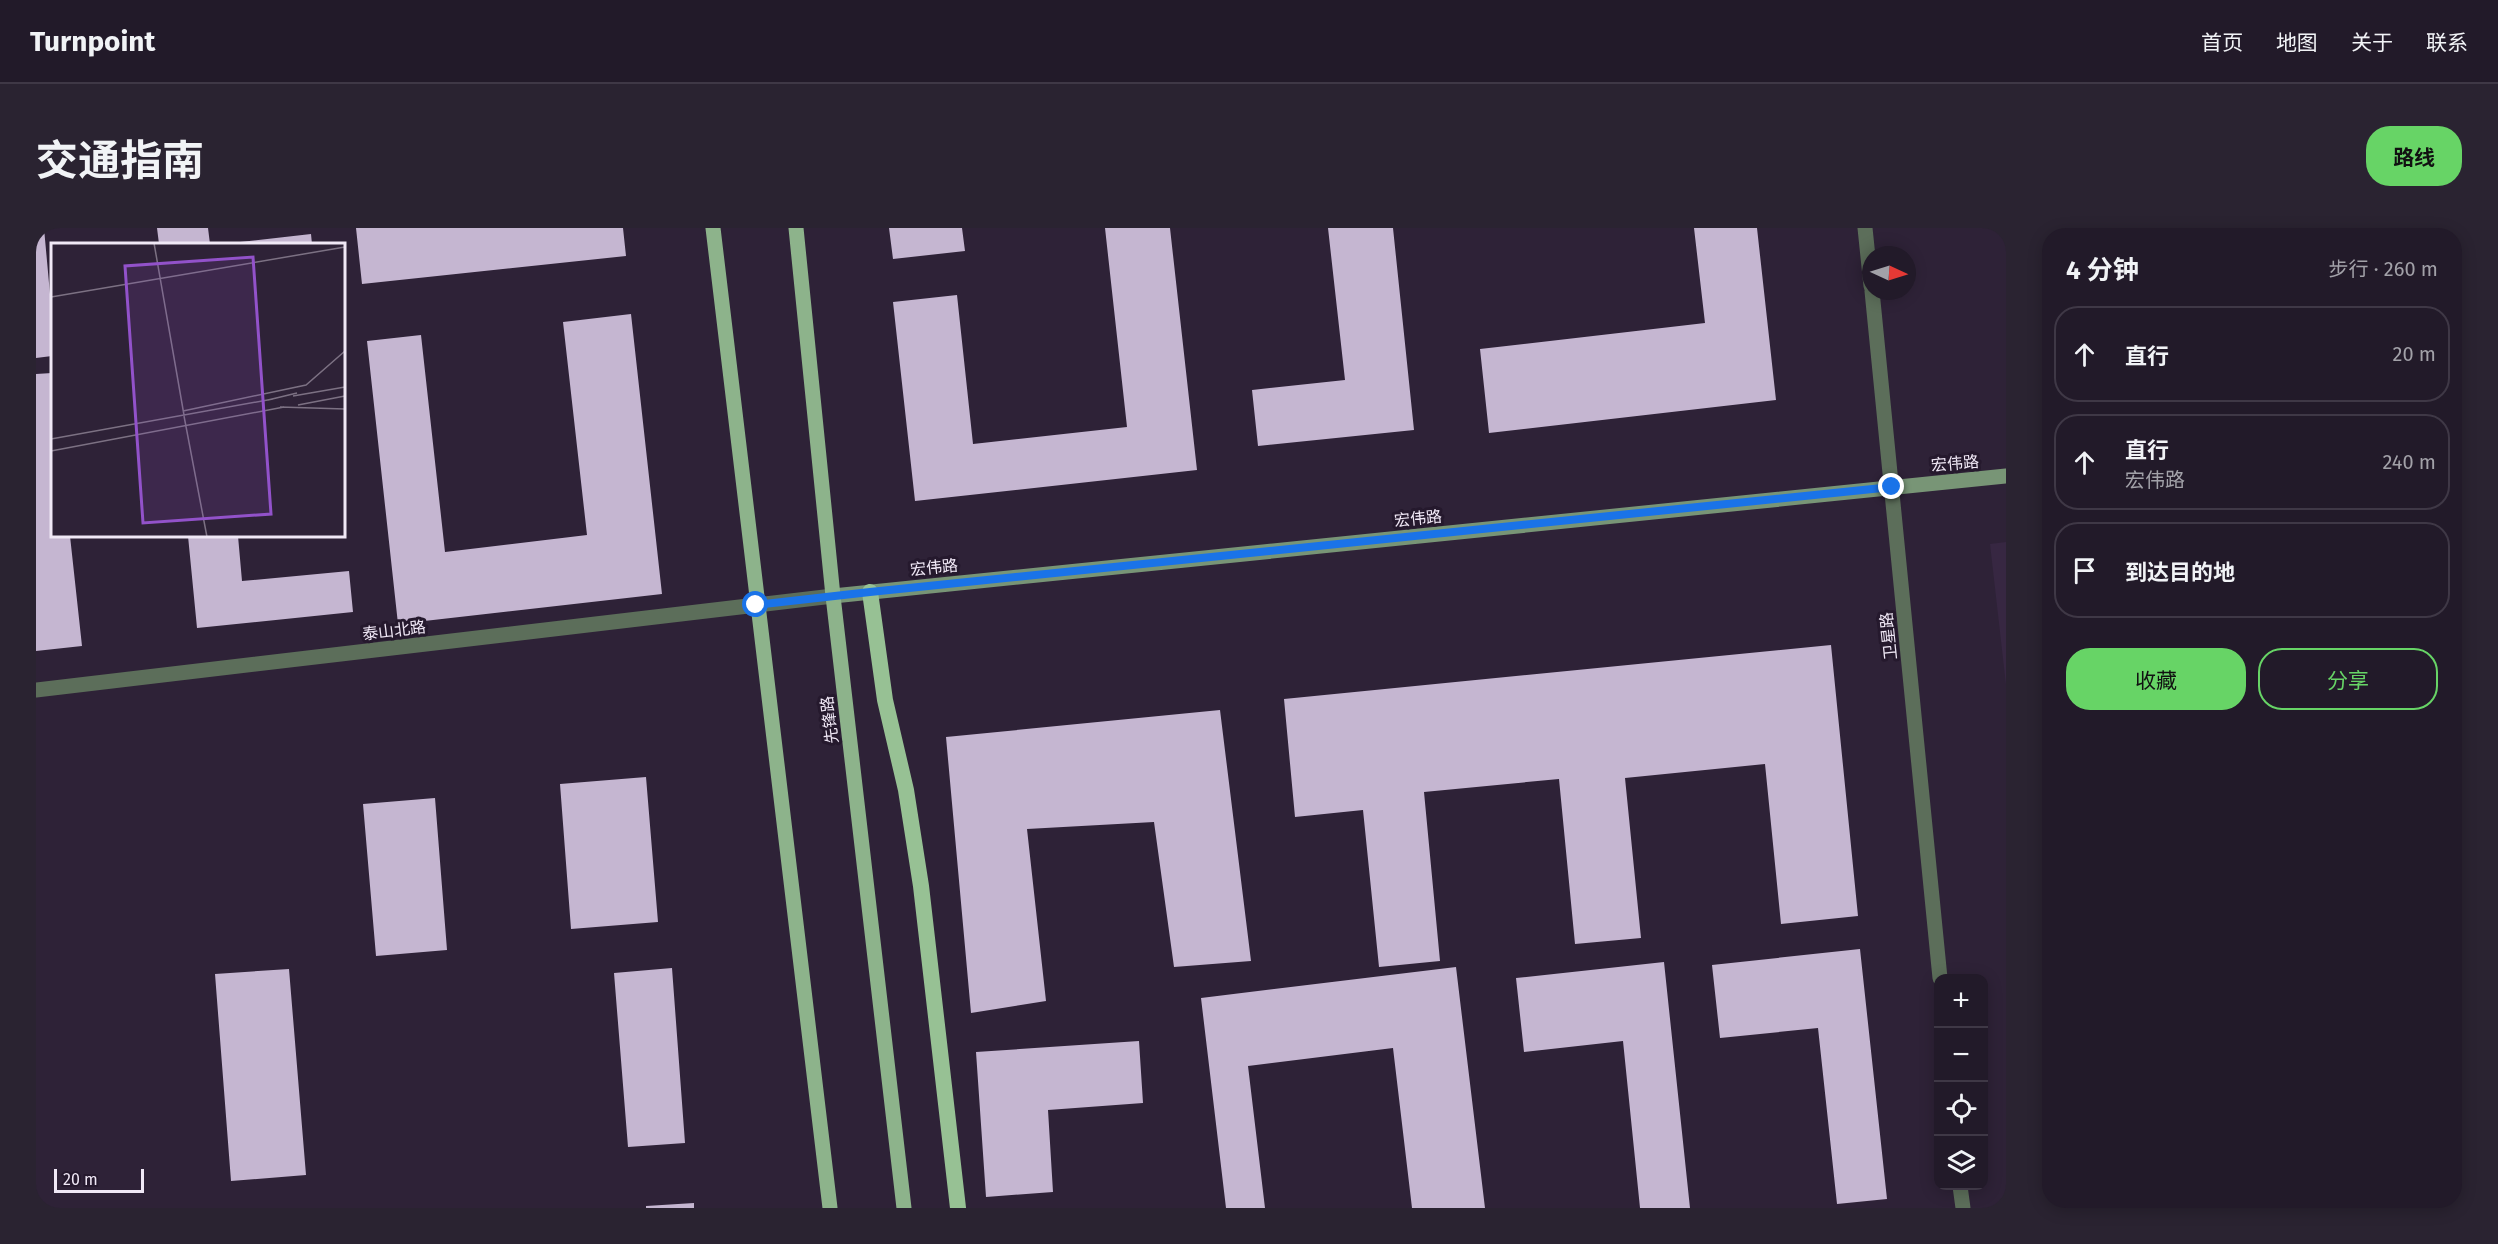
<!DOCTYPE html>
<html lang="zh">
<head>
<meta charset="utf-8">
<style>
  :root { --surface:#221a29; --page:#2a2331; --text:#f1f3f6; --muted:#a2a1a8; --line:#3f3846; --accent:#67d466 }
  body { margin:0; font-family:"Fira Sans","Noto Sans SC",sans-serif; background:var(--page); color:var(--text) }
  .controls { position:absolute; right:18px; bottom:18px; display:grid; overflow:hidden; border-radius:12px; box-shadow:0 3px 15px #0003 }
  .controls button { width:54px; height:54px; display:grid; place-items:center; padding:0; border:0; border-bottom:2px solid var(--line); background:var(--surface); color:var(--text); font:30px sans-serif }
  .compass { position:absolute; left:1826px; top:18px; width:54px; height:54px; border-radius:50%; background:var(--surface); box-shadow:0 3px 15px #0003; rotate:94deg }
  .scale { position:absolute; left:18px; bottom:15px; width:90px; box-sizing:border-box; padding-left:6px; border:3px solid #f0e8f6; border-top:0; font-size:16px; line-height:21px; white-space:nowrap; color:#f0e8f6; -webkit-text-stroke:4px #25192d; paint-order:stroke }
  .stop { position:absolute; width:18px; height:18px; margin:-14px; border:4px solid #1a73e8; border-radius:50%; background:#fff }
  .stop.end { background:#1a73e8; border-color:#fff; box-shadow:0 2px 6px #0008 }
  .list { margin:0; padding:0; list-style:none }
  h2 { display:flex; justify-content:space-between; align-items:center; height:78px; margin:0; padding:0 24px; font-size:26px }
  h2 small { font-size:20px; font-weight:400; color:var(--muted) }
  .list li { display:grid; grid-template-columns:39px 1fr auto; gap:18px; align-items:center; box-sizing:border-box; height:96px; margin:0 12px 12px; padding:0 12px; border:2px solid var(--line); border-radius:24px }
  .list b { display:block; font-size:22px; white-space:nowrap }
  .list p { margin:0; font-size:20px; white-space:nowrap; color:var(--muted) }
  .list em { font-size:20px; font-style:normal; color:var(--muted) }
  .actions { display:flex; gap:12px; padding:18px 24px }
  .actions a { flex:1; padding:14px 0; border:2px solid var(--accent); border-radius:24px; text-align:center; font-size:21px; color:var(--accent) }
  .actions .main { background:var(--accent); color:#111 }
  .icon { flex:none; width:33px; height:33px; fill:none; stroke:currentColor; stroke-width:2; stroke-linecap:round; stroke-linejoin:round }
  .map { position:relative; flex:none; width:1970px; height:980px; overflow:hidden; border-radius:24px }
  header { display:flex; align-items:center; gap:36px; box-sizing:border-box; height:84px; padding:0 30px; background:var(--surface); border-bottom:2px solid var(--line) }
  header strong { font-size:28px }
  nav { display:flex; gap:33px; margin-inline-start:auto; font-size:21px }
  .intro { display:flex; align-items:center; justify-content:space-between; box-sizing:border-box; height:144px; padding:0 36px }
  h1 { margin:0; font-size:42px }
  .button { padding:15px 27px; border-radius:24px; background:var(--accent); color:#111; font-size:21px; font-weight:700 }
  main { display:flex; gap:36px; padding:0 36px }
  aside { flex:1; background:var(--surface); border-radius:24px; box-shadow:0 3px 15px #0003 }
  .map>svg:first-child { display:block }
</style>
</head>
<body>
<header>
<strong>Turnpoint</strong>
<nav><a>首页</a><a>地图</a><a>关于</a><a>联系</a></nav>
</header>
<div class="intro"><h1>交通指南</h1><a class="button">路线</a></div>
<main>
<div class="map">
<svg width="1970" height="980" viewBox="0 0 1970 980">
  <rect width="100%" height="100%" fill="#2e2237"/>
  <path fill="#372742" d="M1970,314V457L1954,316Z"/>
  <path fill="#c5b6d1" d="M0,0H8L16,88V128L0,130Z
    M121,0H172L174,16H123Z
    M320,0H587L590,28L326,56Z
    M853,0H926L929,23L857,31Z
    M1069,0H1134L1161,242L879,273L857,74L921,67L937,216L1091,199Z
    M1292,0H1357L1378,202L1222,218L1216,162L1309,152Z
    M1658,0H1721L1740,172L1453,205L1444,121L1669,95Z
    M275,6L276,16H195V15Z
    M595,86L626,366L362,396L331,113L385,107L409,324L551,307L527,94Z
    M16,145V308H34L46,418L0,423V146Z
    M152,308H202L206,353L313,343L317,384L161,400Z
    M1795,417L1822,688L1745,696L1729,536L1589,550L1605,710L1539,716L1523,551L1388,564L1404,733L1343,739L1327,582L1259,589L1248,471Z
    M1184,482L1215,733L1138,739L1118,594L991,601L1010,773L935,785L910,509Z
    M610,549L622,694L535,701L524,556Z
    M399,570L411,722L340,728L327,576Z
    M1824,721L1851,971L1801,976L1782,800L1684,810L1676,737Z
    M1628,734L1654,980H1604L1587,813L1488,824L1480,750Z
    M1420,739L1449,980H1376L1357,820L1212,838L1229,980H1190L1165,770Z
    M636,740L649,915L592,919L578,745Z
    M253,741L270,947L195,953L179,746Z
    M1103,813L1107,875L1012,882L1017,964L950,969L940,824Z
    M658,975V980H610V978Z"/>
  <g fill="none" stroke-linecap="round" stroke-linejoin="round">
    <path stroke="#5c6e5a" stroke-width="15" d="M0,462L797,368"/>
    <path stroke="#5c6e5a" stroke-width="15" d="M1829,0L1835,58
      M1836,63L1904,750
      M1924,958L1927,980"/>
    <path stroke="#789576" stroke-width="15" d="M797,368L1970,248"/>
    <path stroke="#8db38b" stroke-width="15" d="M677,0L794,980
      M760,0L797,368L868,980"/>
    <path stroke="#97c194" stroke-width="16" d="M834,364L849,472L870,562L885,658L922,980"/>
  </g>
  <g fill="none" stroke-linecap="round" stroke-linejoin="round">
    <path stroke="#1a73e8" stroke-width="8" d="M720,377L834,364L1856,259"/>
  </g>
  <g text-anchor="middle" stroke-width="6" stroke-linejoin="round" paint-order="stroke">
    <g font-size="16" fill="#f0e8f6" stroke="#25192d">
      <text transform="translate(1919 235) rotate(-5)" y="6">宏伟路</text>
      <text transform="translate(1382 290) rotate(-6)" y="6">宏伟路</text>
      <text transform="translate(898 339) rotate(-6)" y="6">宏伟路</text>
      <text transform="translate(358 402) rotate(-7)" y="6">泰山北路</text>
      <text transform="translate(1852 408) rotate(-96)" y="6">卫星路</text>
      <text transform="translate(793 492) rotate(-97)" y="6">先锋路</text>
    </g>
  </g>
  <g transform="translate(15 15)">
    <rect width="294" height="294" fill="#2e2237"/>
    <path fill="none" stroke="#7c7183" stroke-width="1.5" d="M103,0L133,172M0,54L294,4M242,153L294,144M217,157L246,150M247,162L294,153M229,164L294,166M132,168L255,142L294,108M133,173L156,294M0,196L222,156M0,208L233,164"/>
    <path fill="#9252ca" fill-opacity="0.15" stroke="#9252ca" stroke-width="3" d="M202,14L220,271L92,280L74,23Z"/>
    <rect width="294" height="294" fill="none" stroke="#f0e8f6" stroke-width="3"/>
  </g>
</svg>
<div class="controls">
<button>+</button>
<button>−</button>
<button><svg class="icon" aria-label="locate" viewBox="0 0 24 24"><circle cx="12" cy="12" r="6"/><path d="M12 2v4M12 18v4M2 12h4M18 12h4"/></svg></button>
<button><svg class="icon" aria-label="layers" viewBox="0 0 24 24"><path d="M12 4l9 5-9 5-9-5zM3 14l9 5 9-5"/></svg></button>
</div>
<svg class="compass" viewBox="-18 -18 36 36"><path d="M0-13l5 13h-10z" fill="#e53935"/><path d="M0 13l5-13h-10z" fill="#a2a1a8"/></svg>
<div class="scale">20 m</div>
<div class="stop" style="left:720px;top:377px"></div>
<div class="stop end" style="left:1856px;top:259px"></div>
</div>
<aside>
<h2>4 分钟<small>步行 · 260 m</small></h2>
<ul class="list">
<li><svg class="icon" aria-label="ahead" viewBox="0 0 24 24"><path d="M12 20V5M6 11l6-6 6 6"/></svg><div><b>直行</b></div><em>20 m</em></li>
<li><svg class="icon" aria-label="ahead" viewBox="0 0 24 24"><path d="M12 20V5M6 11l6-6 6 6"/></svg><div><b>直行</b><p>宏伟路</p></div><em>240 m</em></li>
<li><svg class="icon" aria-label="arrive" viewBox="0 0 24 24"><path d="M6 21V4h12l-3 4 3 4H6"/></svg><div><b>到达目的地</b></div></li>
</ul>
<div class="actions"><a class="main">收藏</a><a>分享</a></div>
</aside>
</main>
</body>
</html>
